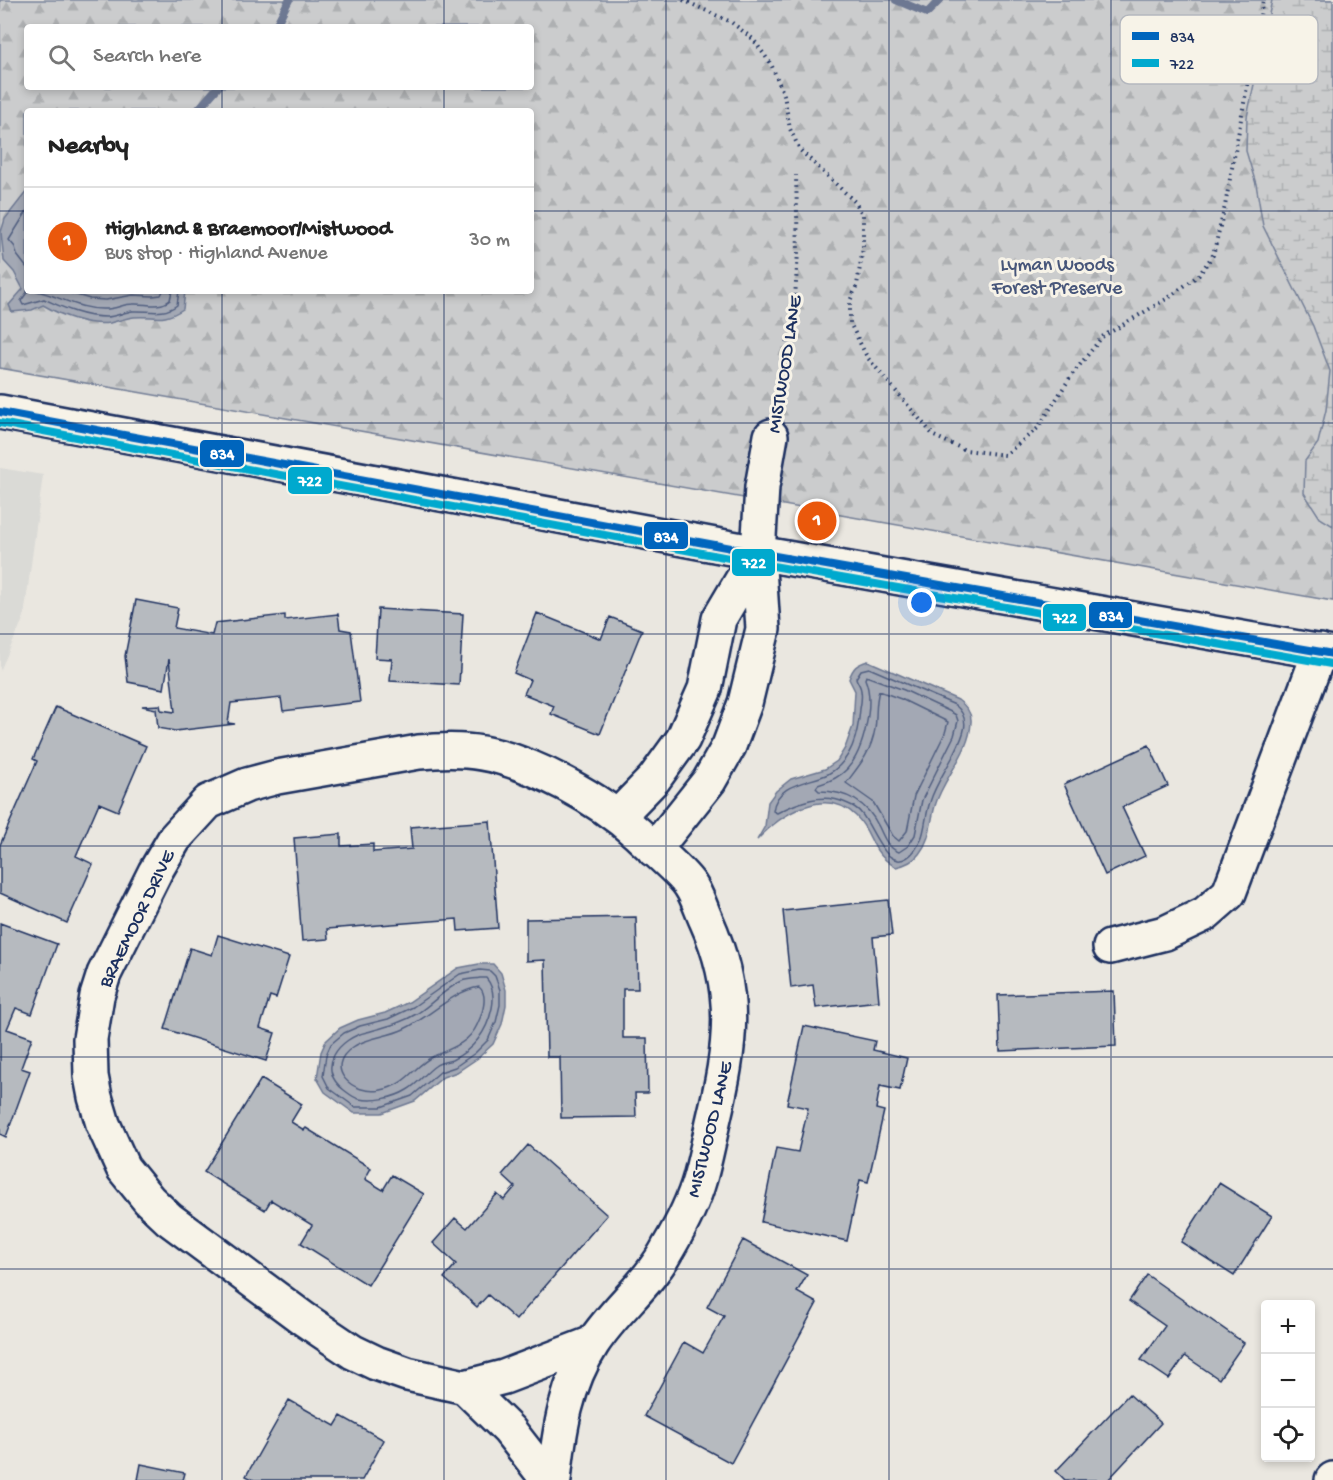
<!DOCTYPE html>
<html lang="en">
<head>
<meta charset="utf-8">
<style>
  :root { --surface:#fff; --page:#f2f2f2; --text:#222; --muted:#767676; --line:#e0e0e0; --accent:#ea580c }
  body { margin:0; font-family:"Gochi Hand",sans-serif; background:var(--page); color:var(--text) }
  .controls { position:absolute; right:18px; bottom:18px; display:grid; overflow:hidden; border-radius:6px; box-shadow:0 3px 9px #0003 }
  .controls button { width:54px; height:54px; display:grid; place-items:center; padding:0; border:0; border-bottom:2px solid var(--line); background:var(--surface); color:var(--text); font:30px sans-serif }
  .you { position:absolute; left:922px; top:603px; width:21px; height:21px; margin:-15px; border:4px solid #fff; border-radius:50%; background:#1a73e8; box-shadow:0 0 0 9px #1a73e833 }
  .badge { display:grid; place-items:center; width:39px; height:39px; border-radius:50%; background:var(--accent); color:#fff; font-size:20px; font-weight:700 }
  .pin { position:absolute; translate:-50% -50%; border:3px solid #fff; box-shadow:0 2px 6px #0006 }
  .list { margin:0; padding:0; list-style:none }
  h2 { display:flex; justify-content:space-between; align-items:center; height:78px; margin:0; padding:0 24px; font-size:26px }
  h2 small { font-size:20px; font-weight:400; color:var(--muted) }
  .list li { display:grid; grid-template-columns:39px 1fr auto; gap:18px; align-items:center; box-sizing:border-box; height:108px; padding:0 24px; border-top:2px solid var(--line) }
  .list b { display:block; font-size:22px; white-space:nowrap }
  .list p { margin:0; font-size:20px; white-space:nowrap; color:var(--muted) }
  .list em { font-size:20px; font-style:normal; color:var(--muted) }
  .icon { flex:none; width:33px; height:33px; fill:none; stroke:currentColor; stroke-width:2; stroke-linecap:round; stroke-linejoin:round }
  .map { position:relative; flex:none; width:1333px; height:1480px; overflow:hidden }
  .search { position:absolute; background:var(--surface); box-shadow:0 3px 9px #0003; left:24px; top:24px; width:510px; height:66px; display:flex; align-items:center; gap:15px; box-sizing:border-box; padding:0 21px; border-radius:6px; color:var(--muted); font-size:22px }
  .panel { position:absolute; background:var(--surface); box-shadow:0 3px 9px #0003; left:24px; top:108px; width:510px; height:186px; border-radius:6px }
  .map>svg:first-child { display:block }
</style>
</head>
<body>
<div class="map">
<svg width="1333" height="1480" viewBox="0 0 1333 1480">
  <defs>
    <pattern id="forest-firs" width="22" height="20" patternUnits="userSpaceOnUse" patternTransform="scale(1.5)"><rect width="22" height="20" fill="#cbcccd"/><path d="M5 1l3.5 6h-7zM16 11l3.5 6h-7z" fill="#aeb0b2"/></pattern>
    <pattern id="wetland-marsh" width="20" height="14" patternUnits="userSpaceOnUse" patternTransform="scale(1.5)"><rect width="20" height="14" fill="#cbcccd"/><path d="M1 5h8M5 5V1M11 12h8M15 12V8" fill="none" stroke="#aeb0b2"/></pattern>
  </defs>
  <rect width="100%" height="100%" fill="#eae7e0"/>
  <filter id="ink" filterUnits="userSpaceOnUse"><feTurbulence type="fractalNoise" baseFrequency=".0167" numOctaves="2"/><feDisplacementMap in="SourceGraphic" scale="12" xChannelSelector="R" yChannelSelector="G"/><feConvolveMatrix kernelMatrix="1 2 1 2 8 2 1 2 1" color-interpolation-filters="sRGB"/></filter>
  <g filter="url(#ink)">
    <path fill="#dadad6" d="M0,468L43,475L24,617L0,671Z"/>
    <path fill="url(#forest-firs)" stroke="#737e96" stroke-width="1.5" fill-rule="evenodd" d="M0,0H1333V601L0,368ZM27,27H531V87H27ZM27,111H531V291H27Z"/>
    <path fill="url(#wetland-marsh)" stroke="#737e96" stroke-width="1.5" d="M1272,0H1333V526L1320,518L1304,493L1305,461L1318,443L1326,410L1330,371L1313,326L1263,226L1256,184L1246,151L1247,117Z"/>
    <path fill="#a3a8b4" stroke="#6d7892" stroke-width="1.5" d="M27,191V291H185L183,309C162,323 155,315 134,317C126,318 118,321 110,323C88,326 62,316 43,305L32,310L12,312L9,305L23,289L14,272L4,261L1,232L5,219Z
      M868,661L958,700C965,705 972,712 971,722C970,753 943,778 935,806C930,823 931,839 919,854C913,862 905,865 896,867C869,852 874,834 856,816C825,785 780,815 757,840L765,826L768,802L776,791L791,779L825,769L837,761L845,748L853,726L855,691L849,679C853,667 857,664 868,661Z
      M479,964H493L501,973L506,990V1005L502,1024L493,1044L478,1058L457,1072L443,1077L415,1101L382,1113H354L325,1092L317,1078L321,1052L326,1041L340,1028L358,1020L385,1013L409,1002L458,968Z"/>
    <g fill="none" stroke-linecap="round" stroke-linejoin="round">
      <path stroke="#515f80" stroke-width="1.5" d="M27,211L9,240L15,247L17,255L27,268
        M28,291L21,301L23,305L44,299C64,308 83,317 106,317C115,317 124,312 133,311C149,310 163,316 177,305L179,291
        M37,291C59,296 80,310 105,309C115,309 124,304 133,304C146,303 159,309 170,300L172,291
        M63,291L90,299L106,300L133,295L153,296L161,295L163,291
        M869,668L955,705C974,720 961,740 952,758C944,773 935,786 930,802C924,819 926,836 915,850C889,883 874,827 861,813C858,809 851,805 846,803C823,792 798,802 777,813L773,811C776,783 809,783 828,774C852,761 858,734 860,709C861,704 862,696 861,691C861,686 857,682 856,678L861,670Z
        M866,676L904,690L951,712L956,715L958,721L954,736L922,800L915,835L908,846L899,852C888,848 884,838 879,827C867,802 847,791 819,791L816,788L818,785C828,782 839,778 847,769C864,751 875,702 865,679Z
        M879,691L901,699L948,722L945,733L914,796L907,831L899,841L893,836L873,802L846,783C859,766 871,753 875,729C877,717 875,703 879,691Z
        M480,970L490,971L495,976L500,990V1005L496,1022L488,1040L475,1053L455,1067L440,1072L412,1096L381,1107H355L329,1088L323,1076L326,1055L331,1044L344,1033L360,1026L388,1019L413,1007L460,974Z
        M480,978H486C493,986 494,998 492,1008C487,1032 474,1049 452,1060C446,1062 440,1062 435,1066C425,1073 418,1084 407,1090C394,1098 374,1102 359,1099C354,1098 348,1093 344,1090C315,1068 339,1038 367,1032C385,1027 402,1023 418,1013C433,1003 446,988 462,981C467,979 475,979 480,978Z
        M479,987C489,995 482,1015 477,1025C469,1043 450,1049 434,1056C413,1066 409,1084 381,1090C353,1096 322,1068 353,1047C367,1037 388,1037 404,1029C430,1017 451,992 479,987Z"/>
      <path stroke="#6d7892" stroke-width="8" d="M896,0L927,13L940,0
        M275,27L289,0
        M197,111L218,87"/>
    </g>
    <path fill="#b6babf" stroke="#1b2f5e" stroke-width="1.5" d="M136,600L178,608L174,628L212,635L215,623L285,615V620L338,614L340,629L351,631L360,702L283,711L281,698L231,703L228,723L235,724L175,731L158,728L156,709L142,706L160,705L161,710L175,712L169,659L164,689L128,682L125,656Z
      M378,609L463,614L459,685L390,681L392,659L375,658Z
      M537,613L601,639L610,617L642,630L600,734L551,714L554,706L524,694L530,680L514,673Z
      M56,707L146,746L118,811L99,803L76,856L93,864L67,923L0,893V845L37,761L33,759Z
      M1149,745L1168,786L1122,807L1145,856L1105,875L1064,784Z
      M490,821L498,928L458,931L457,919L327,929L328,939L302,941L294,838L341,834V846L373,844V852L412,849L410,827Z
      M888,900L892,935L873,937L879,1001L816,1008L813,985L791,988L783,911Z
      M636,917L638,989H623V1038H647L648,1093H635L636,1117L561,1118L560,1057H547L545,960L526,961V919Z
      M0,923L57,944L32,1014L16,1008L7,1029L32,1038L21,1068L30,1071L6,1137L0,1134Z
      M218,935L289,957L276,998L270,996L260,1028L275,1033L266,1061L165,1029L190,948L212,955Z
      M1114,991L1116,1046L1000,1051L998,995Z
      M804,1026L875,1041L873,1050L907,1058L900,1090L880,1086L876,1109L884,1111L868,1182L860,1180L847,1241L761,1222L776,1148L798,1152L808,1108L787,1104Z
      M261,1079L302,1104L291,1122L304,1130L306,1128L371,1168L365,1179L383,1190L392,1175L424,1194L368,1285L301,1243L312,1225L271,1200L265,1210L204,1172Z
      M528,1145L607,1215L516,1320L488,1295L477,1307L444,1278L456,1264L433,1243L455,1218L467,1228L497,1194L504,1200L515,1187L502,1175Z
      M1219,1183L1272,1216L1234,1276L1181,1242Z
      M743,1240L807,1275L797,1292L817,1303L731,1463L644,1416L684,1342L703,1353L724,1316L707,1307Z
      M1147,1275L1244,1343L1219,1379L1185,1356L1169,1379L1141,1360L1165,1326L1129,1301Z
      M1129,1394L1161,1423L1108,1480H1065L1056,1471Z
      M289,1400L335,1426L341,1416L384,1440L362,1480H254L246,1476Z
      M141,1464L185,1473L183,1480H138Z"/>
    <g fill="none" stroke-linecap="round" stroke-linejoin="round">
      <defs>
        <path id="minor" d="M618,816L654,779L683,739L705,689L719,619L758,553
          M654,850L709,781L729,746L745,703L763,629L758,553L762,487L771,436
          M1110,947L1165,933L1205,914L1229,893L1320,651
          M465,1387L509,1430L548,1480
          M554,1480C559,1431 566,1384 593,1343C615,1309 649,1284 668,1248C681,1226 693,1203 700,1178C705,1160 709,1141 713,1122C731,1046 739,993 706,920C701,909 697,895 690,885C681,871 651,847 638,834C600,799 533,762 482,753C461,749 440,750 419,752L277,777L247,785L208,802L175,838L155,872L104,974L97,996L90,1039L91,1076L95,1097L103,1124L123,1168L149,1200L169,1219L304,1319L353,1352L376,1363L407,1374L465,1387L504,1377L593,1343
          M1332,1480L1333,1479"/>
        <path id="major" d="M0,412L758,553L1333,654"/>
      </defs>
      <use href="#minor" stroke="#1b2f5e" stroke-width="38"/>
      <use href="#major" stroke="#1b2f5e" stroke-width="38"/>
      <path stroke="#1b2f5e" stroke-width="4" stroke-dasharray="1.5 4.5" stroke-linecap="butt" d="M683,0L731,22L753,39L771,64L784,95L790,129L800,150L855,202L863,215V248L857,285L850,301V323L867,357L934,436L965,450L1005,455L1038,428L1071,376L1102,337L1168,298L1199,275L1213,255L1225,206L1263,0
        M776,408L795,298L798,252L796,175"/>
      <use href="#minor" stroke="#f7f3e8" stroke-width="33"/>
      <use href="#major" stroke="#f7f3e8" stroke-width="33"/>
      <defs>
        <path id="bus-1" d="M0,412L758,553L1333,654"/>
        <path id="bus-2" d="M0,423L756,563L1331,664"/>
      </defs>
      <use href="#bus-1" stroke="#f7f3e8" stroke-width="12"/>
      <use href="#bus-2" stroke="#f7f3e8" stroke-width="12"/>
      <use href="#bus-1" stroke="#0065bd" stroke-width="8"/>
      <use href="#bus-2" stroke="#00a9ce" stroke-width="8"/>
    </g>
  </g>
  <path fill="none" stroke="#1b2f5e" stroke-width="1.5" stroke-opacity="0.55" d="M222,0V27M444,0V27M666,0V1480M889,0V1480M1111,0V1480M222,87V111M444,87V111M0,211H27M531,211H1333M222,291V1480M444,291V1480M0,423H1333M0,634H1333M0,846H1333M0,1057H1333M0,1269H1333"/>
  <g text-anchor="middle" stroke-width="6" stroke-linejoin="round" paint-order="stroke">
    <g font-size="20" fill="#47567a" stroke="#f7f3e8">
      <text x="1057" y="270">Lyman Woods<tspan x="1057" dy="23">Forest Preserve</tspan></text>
    </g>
    <g font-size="20" fill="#1b2f5e" stroke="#f7f3e8">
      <text transform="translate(783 364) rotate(-81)" y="7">MISTWOOD LANE</text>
      <text transform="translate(135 918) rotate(-64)" y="7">BRAEMOOR DRIVE</text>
      <text transform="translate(708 1129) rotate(-76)" y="7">MISTWOOD LANE</text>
    </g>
  </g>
  <rect x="1120" y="15" width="198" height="69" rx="9" fill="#f7f3e8" stroke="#b5b8bf" stroke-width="1.5"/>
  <rect x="1132" y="32" width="27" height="8" fill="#0065bd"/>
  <rect x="1132" y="59" width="27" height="8" fill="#00a9ce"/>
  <g font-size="16" fill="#1b2f5e">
    <text x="1170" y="42">834</text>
    <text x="1170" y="69">722</text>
  </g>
  <g stroke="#f7f3e8" stroke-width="2">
    <rect x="199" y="439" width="46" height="29" rx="6" fill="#0065bd"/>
    <rect x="287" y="466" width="46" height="29" rx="6" fill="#00a9ce"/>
    <rect x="643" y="521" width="46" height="29" rx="6" fill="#0065bd"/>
    <rect x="731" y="548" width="45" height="29" rx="6" fill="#00a9ce"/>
    <rect x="1088" y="601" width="45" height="28" rx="6" fill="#0065bd"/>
    <rect x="1042" y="603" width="45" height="29" rx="6" fill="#00a9ce"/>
  </g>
  <g font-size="16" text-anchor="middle" font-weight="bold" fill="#fff">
    <text x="222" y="459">834</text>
    <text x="310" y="486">722</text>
    <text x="666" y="542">834</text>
    <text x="754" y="568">722</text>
    <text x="1111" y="621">834</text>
    <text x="1065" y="623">722</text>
  </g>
</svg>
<div class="controls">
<button>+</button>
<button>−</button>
<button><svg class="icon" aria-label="locate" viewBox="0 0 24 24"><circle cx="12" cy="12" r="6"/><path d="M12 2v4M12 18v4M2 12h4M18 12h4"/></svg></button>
</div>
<div class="you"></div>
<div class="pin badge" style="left:817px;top:521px">1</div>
<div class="search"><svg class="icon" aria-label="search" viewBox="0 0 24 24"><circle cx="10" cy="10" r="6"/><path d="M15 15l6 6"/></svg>Search here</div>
<section class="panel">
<h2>Nearby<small></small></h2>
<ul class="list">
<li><span class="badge">1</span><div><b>Highland &amp; Braemoor/Mistwood</b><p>Bus stop · Highland Avenue</p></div><em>30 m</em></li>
</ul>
</section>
</div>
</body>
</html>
